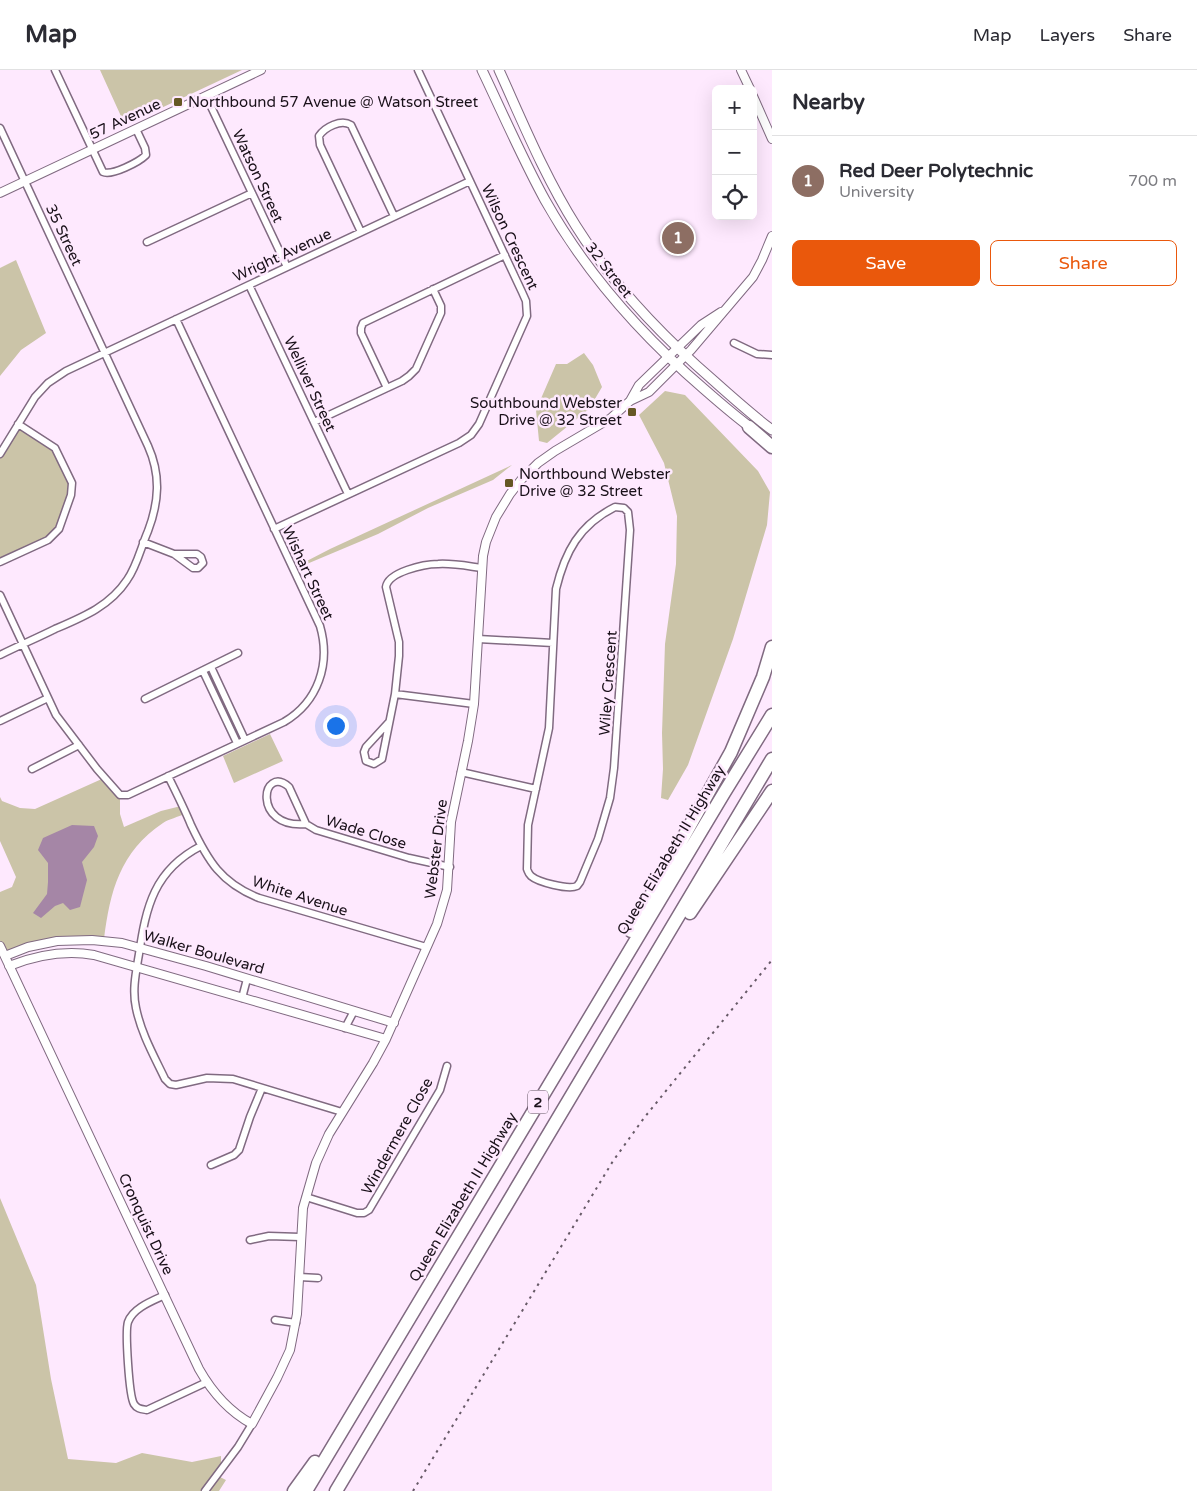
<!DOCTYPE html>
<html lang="en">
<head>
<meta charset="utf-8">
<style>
  :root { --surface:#fff; --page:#f7f7f7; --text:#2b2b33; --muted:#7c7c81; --line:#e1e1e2; --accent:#ea580c }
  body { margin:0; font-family:"Varela Round",sans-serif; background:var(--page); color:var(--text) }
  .controls { position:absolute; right:15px; top:15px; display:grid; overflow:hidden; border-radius:8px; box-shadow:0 5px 20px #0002 }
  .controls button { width:45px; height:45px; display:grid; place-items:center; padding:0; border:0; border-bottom:1px solid var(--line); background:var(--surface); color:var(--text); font:25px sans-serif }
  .you { position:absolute; left:335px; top:655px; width:18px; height:18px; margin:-12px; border:4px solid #fff; border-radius:50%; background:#1a73e8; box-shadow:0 0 0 8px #1a73e833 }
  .badge { display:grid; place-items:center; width:32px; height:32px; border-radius:50%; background:var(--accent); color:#fff; font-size:16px; font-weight:700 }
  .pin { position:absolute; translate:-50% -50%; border:2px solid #fff; box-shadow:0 1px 5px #0006 }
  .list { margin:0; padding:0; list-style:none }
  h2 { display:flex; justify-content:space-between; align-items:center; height:65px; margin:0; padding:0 20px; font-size:21px }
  h2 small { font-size:16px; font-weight:400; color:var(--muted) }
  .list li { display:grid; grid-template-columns:32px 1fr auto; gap:15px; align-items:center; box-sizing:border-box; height:90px; padding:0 20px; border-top:1px solid var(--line) }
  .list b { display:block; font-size:19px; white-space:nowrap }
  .list p { margin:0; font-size:16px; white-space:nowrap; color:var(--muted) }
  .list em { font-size:16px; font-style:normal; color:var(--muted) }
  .actions { display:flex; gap:10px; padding:15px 20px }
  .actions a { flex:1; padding:11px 0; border:1px solid var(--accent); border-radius:8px; text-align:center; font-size:18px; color:var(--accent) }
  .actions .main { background:var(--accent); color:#fff }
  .icon { flex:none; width:28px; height:28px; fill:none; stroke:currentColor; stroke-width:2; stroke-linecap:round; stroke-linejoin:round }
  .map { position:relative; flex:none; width:772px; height:1421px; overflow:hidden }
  header { display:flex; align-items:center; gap:30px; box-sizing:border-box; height:70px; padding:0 25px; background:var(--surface); border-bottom:1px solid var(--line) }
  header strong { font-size:24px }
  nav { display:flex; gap:28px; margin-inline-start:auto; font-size:18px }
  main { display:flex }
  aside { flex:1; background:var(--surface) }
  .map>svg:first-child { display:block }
</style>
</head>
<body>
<header>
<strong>Map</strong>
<nav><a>Map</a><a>Layers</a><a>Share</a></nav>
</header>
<main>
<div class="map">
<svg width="772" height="1421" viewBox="0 0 772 1421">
  <rect width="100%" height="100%" fill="#fee9fe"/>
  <path fill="#cbc4a8" d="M100,0H242L125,55Z
    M16,190L46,263L21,280L0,306V198Z
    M584,283L593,295L602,317L589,339L547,373L539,371L536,340L556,294H567Z
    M665,321L685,325L758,401L770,422L767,455L733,569L688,695L668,730L661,728L663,699L662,663L665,574L676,494L677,446L664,393L639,345Z
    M18,354L56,380L72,413L54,465L0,492V384Z
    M512,395L493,410L428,438L378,464L302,496L301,494L330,479Z
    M270,664L283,691L234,713L223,686Z
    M104,708L120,725V744L124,757L161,741L181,736L185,744C178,747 169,749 163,753C120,782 110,821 104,869L85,867L5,886L0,876V822L12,817L16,807L0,771V727L2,731L20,738L35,739Z
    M0,1128L36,1215L51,1309L68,1389L116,1393L142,1383L192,1392L221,1386V1395L214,1404L226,1410L219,1421H0Z"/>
  <path fill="#a586a6" d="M72,755L94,756L98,766L94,777L82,792L87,810L80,837L70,840L63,833L55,836L41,848L33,843L47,824L48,812V793L38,780L43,768Z"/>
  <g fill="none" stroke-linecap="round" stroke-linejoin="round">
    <defs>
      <path id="minor" d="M55,0L103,102C112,106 139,92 146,85L145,78L136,59
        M206,26L287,197
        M0,58L148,376C161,405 159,432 148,461C141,477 137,496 127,510C110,536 83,547 55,559C37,568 18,576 0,585
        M361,162L320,75L319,66C325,57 341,49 351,55L394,146
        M147,172L252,123
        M249,215L348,424
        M734,273L757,284L772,285
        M387,318L361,263V258L363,253L505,185
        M314,352L402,311L409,306L416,299L441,243V236L433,219
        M0,384L35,327L48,313L66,301L470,111
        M615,437L624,438L628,442L630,460L614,698L610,728L598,769L580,812L577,816C568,820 538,812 531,806C528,803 528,801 527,799L528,755L549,658L556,519C565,482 579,455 615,437Z
        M274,459L459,373L471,365L479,354L527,246L526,231L522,222L418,0
        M143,472L174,484L193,498H198L203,493L201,487L197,484H174
        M0,492L48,470L59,459L71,425L72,413L55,378L18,354
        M0,525L56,645L97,699L120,725H128L284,652C318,632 331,594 320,556L176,249
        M478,569L553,573
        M211,597L245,670
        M203,601L237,673
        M395,624L474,634
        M145,629L238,583
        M0,651L48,628
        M389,652L366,677L364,682L366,691L374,694L382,689L395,624L399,586V572L386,517C388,502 424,494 438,494C452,493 467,496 482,498
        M32,699L79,675
        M461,702L536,719
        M168,706C176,722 184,738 191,755C208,791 221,813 259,828L426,877
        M306,754C251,759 262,693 289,717L306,754L316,760L409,788L450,797
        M201,776C154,800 146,837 139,884C136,902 132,920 136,938C141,963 154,986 165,1009L170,1014L176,1015L207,1008L233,1009L342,1042
        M242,928L247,909
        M345,958L354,941
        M211,1095L234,1085L239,1080L250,1047L262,1018
        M306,1127L357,1143H364L369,1140L440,1020L447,996
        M250,1170L269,1166L300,1167
        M299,1207L318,1208
        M165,1225C152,1231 133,1238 128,1252C125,1261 129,1326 134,1334C137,1339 141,1339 147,1340L207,1312
        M275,1250L296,1253
        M205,1421L238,1377L252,1354"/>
      <path id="tertiary" d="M741,0L750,19
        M753,26L772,69
        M0,123L261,0
        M630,331L639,315L701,255L721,242
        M0,876L199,1299C212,1322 228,1341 252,1354L277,1308L290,1280L297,1244L303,1138L316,1093L329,1064L373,993L386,969L437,854L447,820L451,752L468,671L474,634L483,486L486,472L496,447L510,424L521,410L538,393L555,381L611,348L630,331L649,322L691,280L753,207L762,190L772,166
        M5,886L28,877L57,871L92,870L122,873L206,896L394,953
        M9,896C37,885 65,880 94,885L386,969"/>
      <path id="secondary" d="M482,0C503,44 522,88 545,130C586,203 641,265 704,319C720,333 736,347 754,360
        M499,0C523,53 545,107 576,156C613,215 662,266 714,311C733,328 752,345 772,360"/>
      <path id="motorway" d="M749,357L772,377
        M690,843L772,721
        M631,861L731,682L763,607L772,577
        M294,1421L315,1392
        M306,1421L724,723L772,645
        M336,1421L772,689"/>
    </defs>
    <use href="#minor" stroke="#806a81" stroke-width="9"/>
    <use href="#tertiary" stroke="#806a81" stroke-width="10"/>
    <use href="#secondary" stroke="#806a81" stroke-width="11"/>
    <use href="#motorway" stroke="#806a81" stroke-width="15"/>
    <use href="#minor" stroke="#fff" stroke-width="6"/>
    <use href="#tertiary" stroke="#fff" stroke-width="8"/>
    <use href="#secondary" stroke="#fff" stroke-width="9"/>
    <use href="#motorway" stroke="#fff" stroke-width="12"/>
    <path stroke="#675a67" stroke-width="2" stroke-dasharray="2.5 5" stroke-linecap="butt" d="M413,1421L613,1091L644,1048L772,890"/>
  </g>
  <g fill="#655824" stroke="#fee9fe" stroke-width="2">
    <rect x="173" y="27" width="10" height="10" rx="2.5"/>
    <rect x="627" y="337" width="10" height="10" rx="2.5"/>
    <rect x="504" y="408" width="10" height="10" rx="2.5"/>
  </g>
  <g text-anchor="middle" stroke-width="5" stroke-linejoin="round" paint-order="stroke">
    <rect fill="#fee9fe" stroke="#5e515e" stroke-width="1" x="528" y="1020.5" width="20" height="23" rx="4"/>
    <g font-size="14" font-weight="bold" fill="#191019">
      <text x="538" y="1037">2</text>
    </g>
    <g font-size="15" fill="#191019" stroke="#fee9fe" text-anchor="start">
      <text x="188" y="37">Northbound 57 Avenue @ Watson Street</text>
      <text x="622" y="338" text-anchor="end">Southbound Webster<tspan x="622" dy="17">Drive @ 32 Street</tspan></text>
      <text x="519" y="409">Northbound Webster<tspan x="519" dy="17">Drive @ 32 Street</tspan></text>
    </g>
    <g font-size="15" fill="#191019" stroke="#fee9fe">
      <text transform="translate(125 49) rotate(-25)" y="5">57 Avenue</text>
      <text transform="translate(258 106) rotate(65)" y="5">Watson Street</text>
      <text transform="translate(64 165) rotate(65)" y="5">35 Street</text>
      <text transform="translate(510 167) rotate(65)" y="5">Wilson Crescent</text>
      <text transform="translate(282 185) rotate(-25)" y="5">Wright Avenue</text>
      <text transform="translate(609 200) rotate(52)" y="5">32 Street</text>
      <text transform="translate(310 314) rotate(65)" y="5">Welliver Street</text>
      <text transform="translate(308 503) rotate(65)" y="5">Wishart Street</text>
      <text transform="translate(608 613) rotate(-86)" y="5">Wiley Crescent</text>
      <text transform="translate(366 762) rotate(17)" y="5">Wade Close</text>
      <text transform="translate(436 779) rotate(-83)" y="5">Webster Drive</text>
      <text transform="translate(671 780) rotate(-59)" y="5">Queen Elizabeth II Highway</text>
      <text transform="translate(300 826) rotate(18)" y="5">White Avenue</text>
      <text transform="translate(204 882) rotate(16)" y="5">Walker Boulevard</text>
      <text transform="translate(397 1066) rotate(-61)" y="5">Windermere Close</text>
      <text transform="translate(463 1127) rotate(-59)" y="5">Queen Elizabeth II Highway</text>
      <text transform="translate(146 1154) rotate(65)" y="5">Cronquist Drive</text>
    </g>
  </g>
</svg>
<div class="controls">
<button>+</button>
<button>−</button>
<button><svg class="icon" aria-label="locate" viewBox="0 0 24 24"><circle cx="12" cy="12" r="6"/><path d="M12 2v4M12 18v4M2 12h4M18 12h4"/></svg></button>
</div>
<div class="you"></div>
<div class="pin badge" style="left:678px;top:168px;background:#8d6e63">1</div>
</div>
<aside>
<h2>Nearby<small></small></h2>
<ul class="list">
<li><span class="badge" style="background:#8d6e63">1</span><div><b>Red Deer Polytechnic</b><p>University</p></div><em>700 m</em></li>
</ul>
<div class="actions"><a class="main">Save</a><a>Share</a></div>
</aside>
</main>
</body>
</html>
